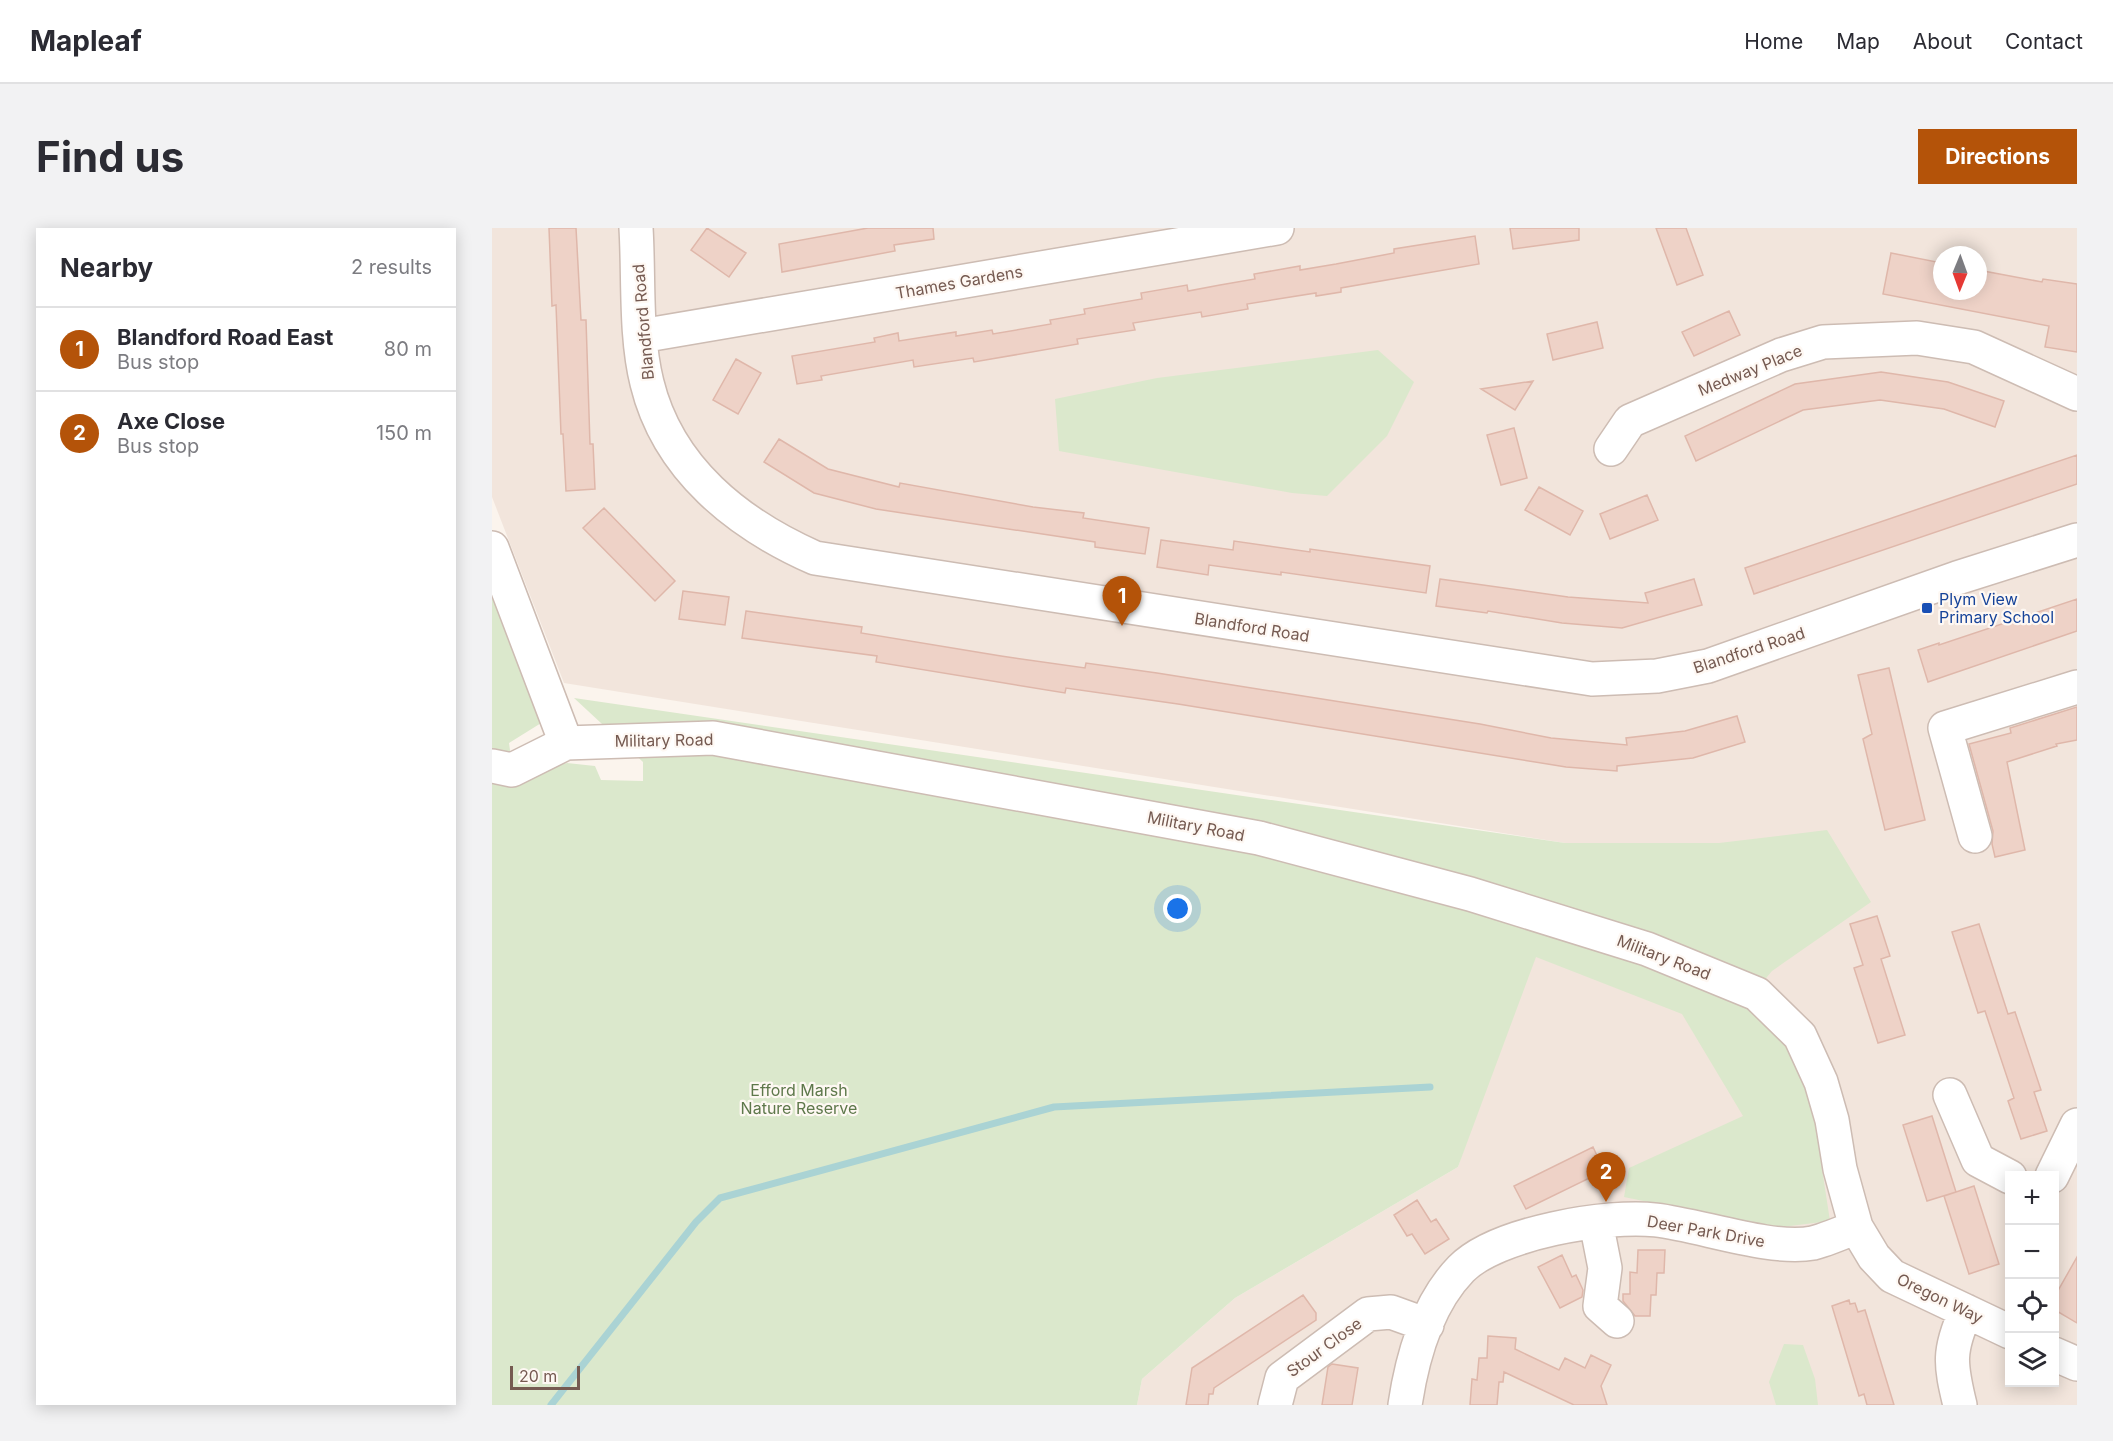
<!DOCTYPE html>
<html lang="en">
<head>
<meta charset="utf-8">
<style>
  :root { --surface:#fff; --page:#f2f2f3; --text:#2b2b33; --muted:#7c7c81; --line:#e1e1e2; --accent:#b45309 }
  body { margin:0; font-family:Inter,sans-serif; background:var(--page); color:var(--text) }
  .controls { position:absolute; right:18px; bottom:18px; display:grid; overflow:hidden; border-radius:0px; box-shadow:0 3px 15px #0003 }
  .controls button { width:54px; height:54px; display:grid; place-items:center; padding:0; border:0; border-bottom:2px solid var(--line); background:var(--surface); color:var(--text); font:30px sans-serif }
  .compass { position:absolute; left:1441px; top:18px; width:54px; height:54px; border-radius:50%; background:var(--surface); box-shadow:0 3px 15px #0003; rotate:181deg }
  .scale { position:absolute; left:18px; bottom:15px; width:70px; box-sizing:border-box; padding-left:6px; border:3px solid #755a51; border-top:0; font-size:16px; line-height:21px; white-space:nowrap; color:#755a51; -webkit-text-stroke:4px #fef8f3; paint-order:stroke }
  .you { position:absolute; left:686px; top:681px; width:21px; height:21px; margin:-15px; border:4px solid #fff; border-radius:50%; background:#1a73e8; box-shadow:0 0 0 9px #1a73e833 }
  .badge { display:grid; place-items:center; width:39px; height:39px; border-radius:50%; background:var(--accent); color:#fff; font-size:20px; font-weight:700 }
  .pin { position:absolute; translate:-50% -50px; filter:drop-shadow(0 2px 3px #0008) }
  .pin::after { content:''; position:absolute; top:32px; width:21px; height:18px; background:inherit; clip-path:polygon(0 0,100% 0,50% 100%) }
  .list { margin:0; padding:0; list-style:none }
  h2 { display:flex; justify-content:space-between; align-items:center; height:78px; margin:0; padding:0 24px; font-size:26px }
  h2 small { font-size:20px; font-weight:400; color:var(--muted) }
  .list li { display:grid; grid-template-columns:39px 1fr auto; gap:18px; align-items:center; box-sizing:border-box; height:84px; padding:0 24px; border-top:2px solid var(--line) }
  .list b { display:block; font-size:22px; white-space:nowrap }
  .list p { margin:0; font-size:20px; white-space:nowrap; color:var(--muted) }
  .list em { font-size:20px; font-style:normal; color:var(--muted) }
  .icon { flex:none; width:33px; height:33px; fill:none; stroke:currentColor; stroke-width:2; stroke-linecap:round; stroke-linejoin:round }
  .map { position:relative; flex:none; width:1585px; height:1177px; overflow:hidden; border-radius:0px }
  header { display:flex; align-items:center; gap:36px; box-sizing:border-box; height:84px; padding:0 30px; background:var(--surface); border-bottom:2px solid var(--line) }
  header strong { font-size:28px }
  nav { display:flex; gap:33px; margin-inline-start:auto; font-size:21px }
  .intro { display:flex; align-items:center; justify-content:space-between; box-sizing:border-box; height:144px; padding:0 36px }
  h1 { margin:0; font-size:42px }
  .button { padding:15px 27px; border-radius:0px; background:var(--accent); color:#fff; font-size:21px; font-weight:700 }
  main { display:flex; gap:36px; padding:0 36px }
  aside { flex:1; background:var(--surface); border-radius:0px; box-shadow:0 3px 15px #0003 }
  .map>svg:first-child { display:block }
</style>
</head>
<body>
<header>
<strong>Mapleaf</strong>
<nav><a>Home</a><a>Map</a><a>About</a><a>Contact</a></nav>
</header>
<div class="intro"><h1>Find us</h1><a class="button">Directions</a></div>
<main>
<aside>
<h2>Nearby<small>2 results</small></h2>
<ul class="list">
<li><span class="badge">1</span><div><b>Blandford Road East</b><p>Bus stop</p></div><em>80 m</em></li>
<li><span class="badge">2</span><div><b>Axe Close</b><p>Bus stop</p></div><em>150 m</em></li>
</ul>
</aside>
<div class="map">
<svg width="1585" height="1177" viewBox="0 0 1585 1177">
  <rect width="100%" height="100%" fill="#fbf4ed"/>
  <path fill="#f2e5dc" fill-rule="evenodd" d="M0,0H1585V1177H645L650,1151L743,1070L966,939L1073,615L72,455L0,269ZM1450,27H1486V63H1450ZM1518,948H1562V1154H1518Z"/>
  <path fill="#dbe8cc" d="M886,122L922,154L895,208L835,268L800,265L567,223L563,171L665,150Z
    M0,346L54,492L17,515L22,551L75,535L103,538L109,552L151,553V534L82,470L1073,615H1227L1335,602L1379,674L1280,743L1252,776L1295,812L1317,856L1338,993L1283,1000L1132,969L1137,940L1251,888L1190,786L1044,729L966,939L743,1070L650,1151L645,1177H0Z
    M1292,1116L1311,1117L1323,1151L1326,1177H1284L1277,1154Z"/>
  <g fill="none" stroke-linecap="round" stroke-linejoin="round">
    <path stroke="#aad3d4" stroke-width="7" d="M59,1177L204,994L228,970L562,879L938,859"/>
  </g>
  <path fill="#eed2c7" stroke="#dfb7aa" stroke-width="1.5" d="M57,0H84L89,92H94L98,216H101L103,261L74,263L71,206H69L64,77L60,78Z
    M215,0L254,25L237,49L199,22Z
    M376,0H441L442,11L402,17L403,23L290,44L287,16Z
    M1018,0H1087V12L1021,21Z
    M1164,0H1194L1211,47L1185,57Z
    M983,8L987,36L849,60V64L824,68V65L755,76L756,81L710,89L709,84L641,95L643,102L585,111L586,116L482,134L481,130L422,139L421,132L329,148L330,152L305,156L300,128L383,114L382,110L406,105L407,113L464,104V108L500,102L501,106L559,96L558,92L593,86L592,81L650,71L649,65L695,57L696,63L728,57L763,51L762,46L808,38V42L844,36L902,25V21Z
    M1399,25L1450,35V63H1486V42L1550,54L1551,51L1585,56V124L1553,119L1557,98L1391,66Z
    M1237,83L1248,107L1202,128L1190,104Z
    M1105,94L1111,120L1061,132L1055,106Z
    M244,131L269,145L246,186L221,172Z
    M1389,144L1456,154L1512,173L1503,199L1452,181L1388,172L1311,182L1204,233L1193,208L1303,156Z
    M1041,153L1023,182L989,161Z
    M1022,200L1035,250L1009,257L995,207Z
    M287,211L336,241L407,259L408,255L541,279L592,285L591,290L657,300L653,326L603,319V314L384,281L322,265L272,234Z
    M1585,227V256L1262,366L1253,340Z
    M1047,259L1091,283L1078,307L1033,282Z
    M1155,267L1166,292L1118,311L1108,286Z
    M112,280L183,353L163,373L91,300Z
    M669,312L741,322L742,313L818,324V321L938,338L934,365L789,344V347L717,337L716,347L665,339Z
    M948,351L1076,369L1156,375L1153,365L1202,351L1210,377L1130,400L1070,395L996,383L995,385L944,378Z
    M191,363L237,369L233,397L187,391Z
    M1585,371V403L1436,454L1426,422L1447,415V417Z
    M254,383L370,399L369,405L509,428L593,440L594,435L665,445L988,496L1059,510L1135,517L1134,510L1193,503L1245,488L1253,514L1201,530L1125,538V543L1074,539L686,476L574,460L573,465L384,434L385,428L250,410Z
    M1397,440L1433,592L1393,602L1371,511L1380,506L1366,447Z
    M1585,479V512L1564,516L1565,518L1515,534L1533,622L1503,629L1500,616L1501,603L1477,516L1519,505L1518,500Z
    M1385,688L1398,728L1389,731L1413,807L1386,815L1362,740L1371,737L1358,696Z
    M1487,696L1516,786L1523,784L1549,862L1542,864L1555,903L1529,911L1516,873L1522,870L1493,783L1486,785L1460,704Z
    M1440,888L1464,964L1435,973L1411,897Z
    M1101,919L1112,943L1034,981L1022,958Z
    M1482,958L1507,1036L1477,1046L1452,968Z
    M925,972L939,994L944,991L957,1011L933,1026L920,1006L915,1008L902,987Z
    M1146,1022H1173L1172,1045H1165L1164,1067H1159L1158,1088H1143L1131,1073V1066H1138V1044L1145,1045Z
    M1070,1027L1080,1049L1084,1047L1091,1062L1090,1069L1068,1080L1046,1039Z
    M1585,1029V1095L1563,1082V1068Z
    M811,1067L824,1085V1092L722,1160L721,1166H717L716,1177H694L700,1140Z
    M1357,1072L1358,1076L1363,1075L1366,1084L1373,1082L1402,1177H1375L1372,1166L1367,1168L1340,1078Z
    M996,1108L1024,1110L1023,1121L1067,1142L1073,1130L1093,1140L1099,1127L1119,1137L1109,1158L1115,1177H1082L1012,1144L1011,1154H1007L1005,1177H978L980,1151L985,1152L987,1130H995Z
    M840,1136L866,1140L860,1177H830L836,1139Z"/>
  <g fill="none" stroke-linecap="round" stroke-linejoin="round">
    <defs>
      <path id="minor" d="M144,0C147,49 143,108 155,155C176,241 246,296 323,330L1100,451L1165,448L1216,438L1465,350L1585,312
        M149,108L785,0
        M1119,221L1138,193L1289,127L1331,114L1425,110L1482,119L1585,166
        M0,320L74,515
        M0,538L20,542L74,515L221,510L767,610L978,666L1155,721L1265,766L1308,808L1329,854L1340,892L1348,941L1364,999L1382,1029L1400,1048L1518,1104
        M1483,608L1453,500L1585,459
        M1458,867L1486,932L1518,949
        M1560,948L1585,897
        M1104,994L1113,1040L1108,1078L1125,1093
        M1562,1126L1585,1136
        M783,1177L790,1150L876,1086L899,1084L935,1097
        M913,1177C920,1130 935,1076 969,1041C1004,1005 1116,986 1164,992C1208,997 1279,1023 1321,1015C1336,1011 1350,1005 1364,999
        M1468,1177C1458,1136 1456,1123 1474,1083"/>
    </defs>
    <use href="#minor" stroke="#cdbcb3" stroke-width="36"/>
    <use href="#minor" stroke="#fff" stroke-width="33"/>
  </g>
  <rect fill="#1a4fb4" stroke="#fef8f3" stroke-width="2" x="1429" y="374" width="12" height="12" rx="3"/>
  <g text-anchor="middle" stroke-width="4.5" stroke-linejoin="round" paint-order="stroke">
    <g font-size="16" fill="#755a51" stroke="#fef8f3">
      <text transform="translate(467 54) rotate(-10)" y="6">Thames Gardens</text>
      <text transform="translate(151 94) rotate(-95)" y="6">Blandford Road</text>
      <text transform="translate(1258 142) rotate(-22)" y="6">Medway Place</text>
      <text transform="translate(760 399) rotate(9)" y="6">Blandford Road</text>
      <text transform="translate(1257 422) rotate(-18)" y="6">Blandford Road</text>
      <text transform="translate(172 512) rotate(-1)" y="6">Military Road</text>
      <text transform="translate(704 598) rotate(11)" y="6">Military Road</text>
      <text transform="translate(1172 729) rotate(21)" y="6">Military Road</text>
      <text transform="translate(1214 1003) rotate(10)" y="6">Deer Park Drive</text>
      <text transform="translate(1448 1070) rotate(26)" y="6">Oregon Way</text>
      <text transform="translate(832 1119) rotate(-36)" y="6">Stour Close</text>
    </g>
    <g font-size="16" fill="#164399" stroke="#fef8f3" text-anchor="start">
      <text x="1447" y="377">Plym View<tspan x="1447" dy="18">Primary School</tspan></text>
    </g>
    <g font-size="16" fill="#5e784b" stroke="#fef8f3">
      <text x="307" y="868">Efford Marsh<tspan x="307" dy="18">Nature Reserve</tspan></text>
    </g>
  </g>
</svg>
<div class="controls">
<button>+</button>
<button>−</button>
<button><svg class="icon" aria-label="locate" viewBox="0 0 24 24"><circle cx="12" cy="12" r="6"/><path d="M12 2v4M12 18v4M2 12h4M18 12h4"/></svg></button>
<button><svg class="icon" aria-label="layers" viewBox="0 0 24 24"><path d="M12 4l9 5-9 5-9-5zM3 14l9 5 9-5"/></svg></button>
</div>
<svg class="compass" viewBox="-18 -18 36 36"><path d="M0-13l5 13h-10z" fill="#e53935"/><path d="M0 13l5-13h-10z" fill="#7c7c81"/></svg>
<div class="scale">20 m</div>
<div class="you"></div>
<div class="pin badge" style="left:630px;top:398px">1</div>
<div class="pin badge" style="left:1114px;top:974px">2</div>
</div>
</main>
</body>
</html>
